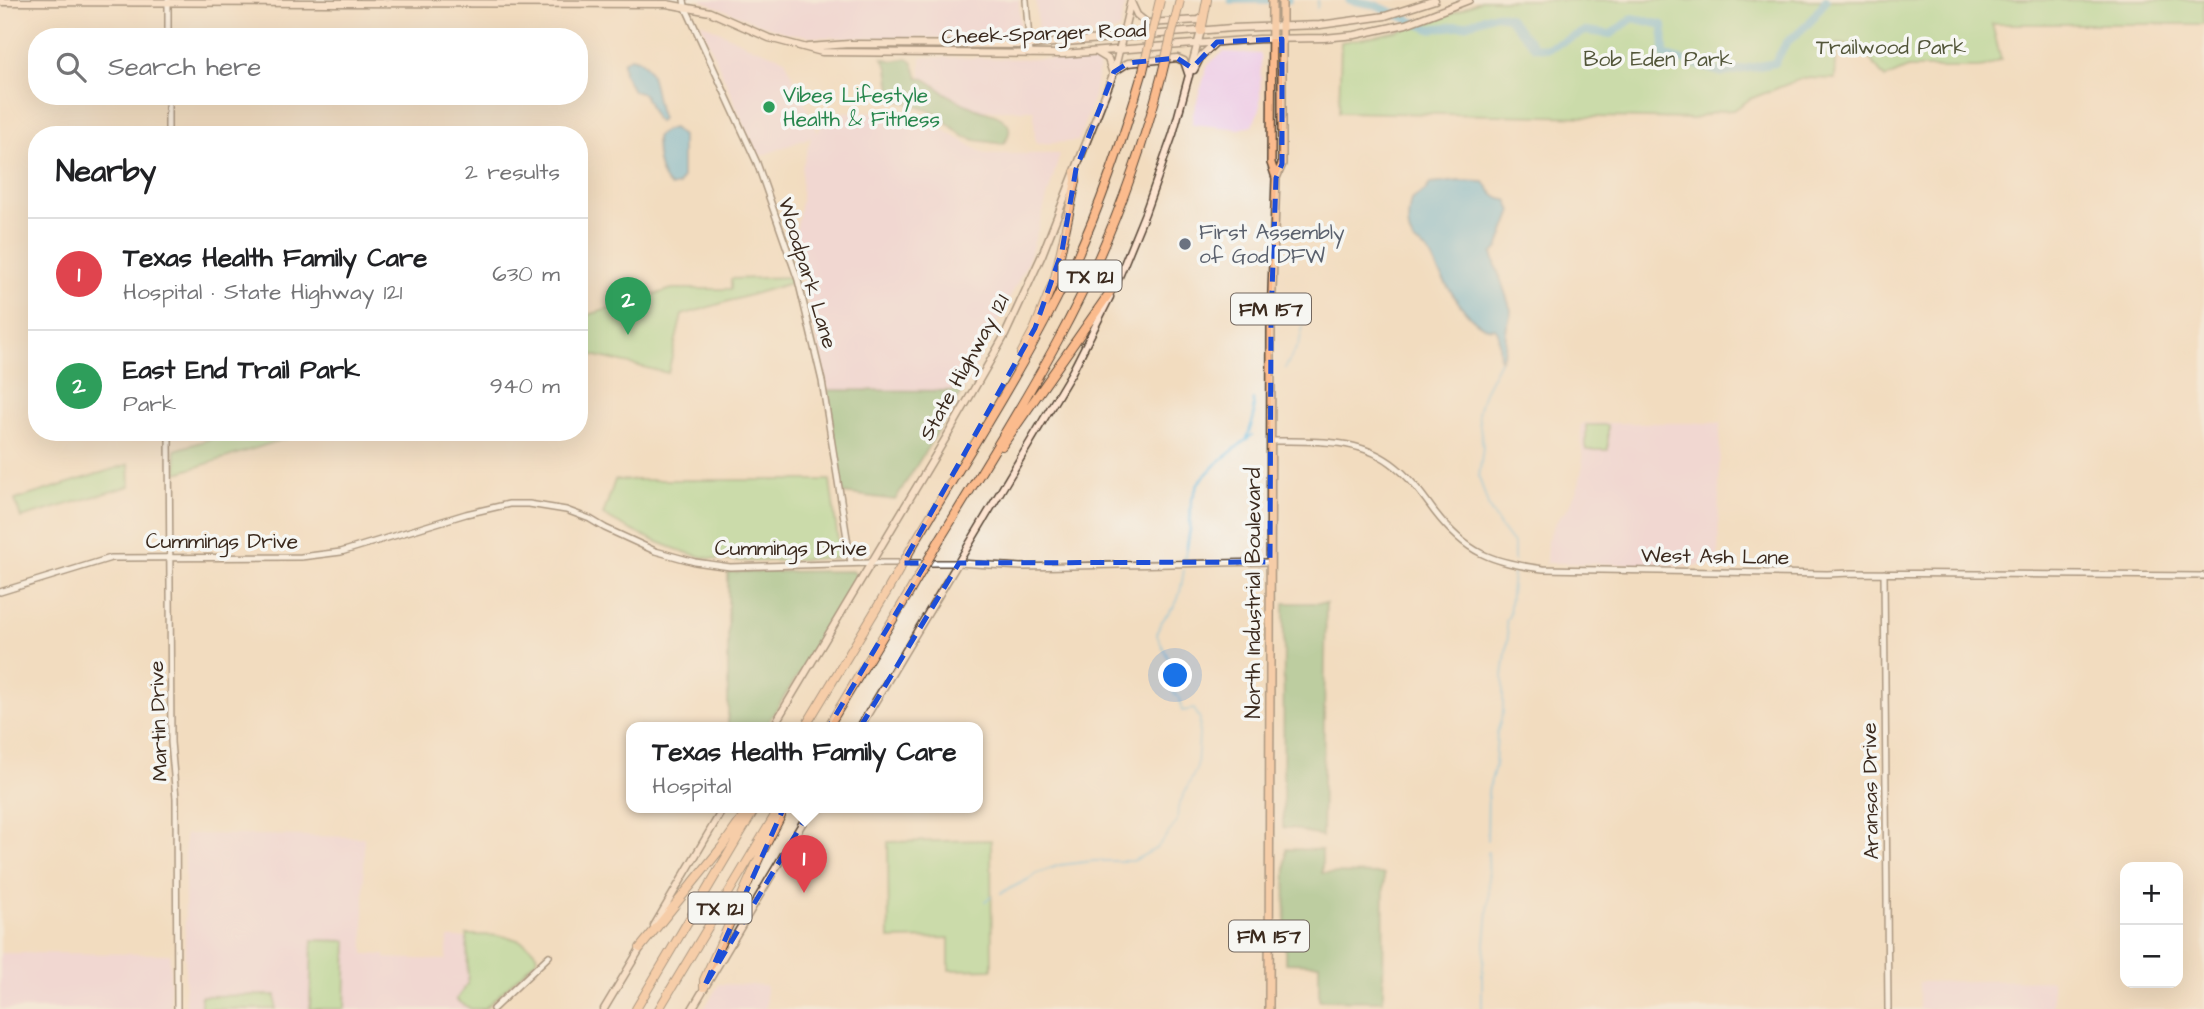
<!DOCTYPE html>
<html lang="en">
<head>
<meta charset="utf-8">
<style>
  :root { --surface:#fff; --page:#f6f6f6; --text:#202124; --muted:#757577; --line:#e0e0e0; --accent:#b5179e }
  body { margin:0; font-family:"Architects Daughter",sans-serif; background:var(--page); color:var(--text) }
  .controls { position:absolute; right:21px; bottom:21px; display:grid; overflow:hidden; border-radius:14px; box-shadow:0 7px 28px #0002 }
  .controls button { width:63px; height:63px; display:grid; place-items:center; padding:0; border:0; border-bottom:2px solid var(--line); background:var(--surface); color:var(--text); font:35px sans-serif }
  .you { position:absolute; left:1176px; top:676px; width:24px; height:24px; margin:-18px; border:5px solid #fff; border-radius:50%; background:#1a73e8; box-shadow:0 0 0 10px #1a73e833 }
  .badge { display:grid; place-items:center; width:46px; height:46px; border-radius:50%; background:var(--accent); color:#fff; font-size:23px; font-weight:700 }
  .pin { position:absolute; translate:-50% -58px; filter:drop-shadow(0 2px 4px #0008) }
  .pin::after { content:''; position:absolute; top:37px; width:24px; height:21px; background:inherit; clip-path:polygon(0 0,100% 0,50% 100%) }
  .popup { position:absolute; left:626px; top:722px; width:357px; height:91px; box-sizing:border-box; display:grid; place-content:center; border-radius:14px; background:var(--surface); filter:drop-shadow(0 2px 5px #0005); font-size:23px; white-space:nowrap; color:var(--muted) }
  .popup b { font-size:26px; color:var(--text) }
  .popup::after { content:''; position:absolute; left:50%; top:100%; margin-left:-14px; border:14px solid transparent; border-top-color:var(--surface) }
  .list { margin:0; padding:0; list-style:none }
  h2 { display:flex; justify-content:space-between; align-items:center; height:91px; margin:0; padding:0 28px; font-size:30px }
  h2 small { font-size:23px; font-weight:400; color:var(--muted) }
  .list li { display:grid; grid-template-columns:46px 1fr auto; gap:21px; align-items:center; box-sizing:border-box; height:112px; padding:0 28px; border-top:2px solid var(--line) }
  .list b { display:block; font-size:26px; white-space:nowrap }
  .list p { margin:0; font-size:23px; white-space:nowrap; color:var(--muted) }
  .list em { font-size:23px; font-style:normal; color:var(--muted) }
  .icon { flex:none; width:38px; height:38px; fill:none; stroke:currentColor; stroke-width:2; stroke-linecap:round; stroke-linejoin:round }
  .map { position:relative; flex:none; width:2204px; height:1009px; overflow:hidden }
  .search { position:absolute; background:var(--surface); box-shadow:0 7px 28px #0002; left:28px; top:28px; width:560px; height:77px; display:flex; align-items:center; gap:18px; box-sizing:border-box; padding:0 24px; border-radius:28px; color:var(--muted); font-size:26px }
  .panel { position:absolute; background:var(--surface); box-shadow:0 7px 28px #0002; left:28px; top:126px; width:560px; height:315px; border-radius:28px }
  .map>svg:first-child { display:block }
</style>
</head>
<body>
<div class="map">
<svg width="2204" height="1009" viewBox="0 0 2204 1009">
  <rect width="100%" height="100%" fill="#f6f6f2"/>
  <filter id="ink" filterUnits="userSpaceOnUse"><feTurbulence type="fractalNoise" baseFrequency=".0143" numOctaves="2"/><feDisplacementMap in="SourceGraphic" scale="14" xChannelSelector="R" yChannelSelector="G"/><feConvolveMatrix kernelMatrix="1 2 1 2 8 2 1 2 1" color-interpolation-filters="sRGB"/></filter>
  <filter id="wash" filterUnits="userSpaceOnUse"><feTurbulence type="fractalNoise" baseFrequency=".00686" numOctaves="4" result="noise"/><feDisplacementMap in="SourceGraphic" scale="28" xChannelSelector="R" yChannelSelector="G"/><feGaussianBlur stdDeviation="1.57" result="paint"/><feColorMatrix in="noise" values="0 0 0 0 0 0 0 0 0 0 0 0 0 0 0 0 0 1.4 0 .05"/><feComposite in="paint" operator="in"/></filter>
  <g filter="url(#wash)">
    <rect width="100%" height="100%" fill="#f2dcbf"/>
    <path fill="#efd0e6" d="M700,0H1019L1020,25L1005,39L817,37L788,33L760,24Z
      M1036,0H1126L1119,30L1103,34L1044,36L1038,33Z
      M700,22L747,45L785,59L818,133L824,116L831,112H910L934,124L985,154H1060L1028,262L963,391L828,390L794,241L801,202L802,168L811,137L758,157Z
      M1225,52L1261,54L1260,109L1252,125L1240,129L1192,124L1193,114L1208,65L1214,59Z
      M921,57L1100,60L1094,97L1078,141L1038,144L1035,142L1034,110H978L947,94L928,79L921,78Z
      M1584,423H1720L1718,566L1546,563L1547,541L1555,523L1570,505L1579,484L1583,465L1580,426Z
      M185,834L364,837V954L385,955V958L446,960L448,938H468V983L457,999L471,1009H185Z
      M0,953L170,954V1009H0Z
      M2052,980L2053,1009H1919V982Z
      M719,984L766,985V1009H704Z"/>
    <path fill="#9bda90" stroke="#6b8257" stroke-width="2" d="M1481,0H2204V24H1992L2001,60L1985,67L1978,68H1908L1885,78L1860,47L1837,44L1835,79L1803,78L1750,99L1734,110L1719,111L1694,119L1339,112L1341,42C1390,34 1437,23 1481,0Z
      M790,277L791,283L682,315L668,373L579,352V318L672,289H731V279Z
      M1586,425H1608V450H1586Z
      M233,432H306L178,473L175,450Z
      M129,464L130,486L21,518L15,500Z
      M615,480H830L840,556L837,558C797,559 753,564 713,559C683,555 629,531 603,515Z
      M991,840L992,969L949,970V938L889,939L888,842Z
      M467,935C490,935 523,933 537,955L536,960L484,1009H471L456,1000L468,983Z
      M312,940L347,941L345,1009H310Z
      M276,995V1009H201V996Z"/>
    <path fill="#7cba7a" stroke="#5c724c" stroke-width="2" d="M883,58L893,61L908,58L913,63L918,77C930,79 936,88 947,94C954,99 963,103 972,107C983,113 999,113 1007,123C1012,130 1008,138 1003,144L975,140L963,136L934,112L892,98L888,68Z
      M828,390L963,391L895,500L842,493Z
      M853,571L857,577L800,672L765,727H728V572Z
      M1284,603H1326L1322,837L1292,828H1283Z
      M1286,849L1322,850V873L1384,874L1383,1001L1319,1000V964L1285,963Z"/>
    <path fill="#5eb7dc" stroke="#4c707d" stroke-width="2" d="M631,57C659,62 652,99 662,118L660,121L658,122L656,120L644,94L633,91L624,74L623,62Z
      M673,128L682,136V178L679,185L671,187C658,177 656,153 656,137L664,131Z
      M1459,181L1484,182C1491,191 1495,200 1507,200L1512,211L1498,248L1492,254L1511,310C1511,318 1506,325 1506,333C1505,344 1507,350 1500,361L1498,332L1495,328C1474,333 1450,290 1440,274C1435,267 1433,257 1427,251C1421,245 1414,245 1411,237C1406,225 1408,212 1411,200L1425,191L1430,184Z"/>
    <g fill="none" stroke-linecap="round" stroke-linejoin="round">
      <path stroke="#5eb7dc" stroke-width="2" d="M1317,8L1318,0
        M1500,361L1484,392L1480,405L1478,413L1483,447L1479,477L1489,508L1501,528L1514,545V561
        M1285,368L1299,344L1305,318
        M1247,438L1254,417L1253,399
        M1185,558L1190,529L1191,501L1199,482L1216,464L1252,435
        M1487,840L1488,791L1495,766L1497,733L1503,712V676L1508,637L1506,620L1509,616L1513,573
        M1001,893L1031,878L1035,874L1060,865L1093,861H1133L1157,848L1177,822L1178,807L1197,767L1200,719L1194,709L1182,711L1179,698L1171,689L1174,670L1157,635C1159,621 1167,616 1175,605C1181,596 1182,580 1184,570
        M985,901L991,897
        M1482,1009V977L1489,899L1488,852"/>
      <path stroke="#5eb7dc" stroke-width="8" d="M1231,0H1288
        M1349,0L1375,5L1430,29L1465,25L1495,14L1508,17L1535,47L1548,48L1586,31L1611,34L1633,18L1663,25L1664,55L1723,73L1775,63L1786,43L1809,23L1826,0"/>
    </g>
  </g>
  <g filter="url(#ink)">
    <g fill="none" stroke-linecap="round" stroke-linejoin="round">
      <defs>
        <path id="tertiary" d="M168,0V37
          M684,0L685,6L757,163L798,280L822,381L851,563
          M1026,0L1030,54
          M168,135V96
          M169,432L171,742L176,798L177,1009
          M1271,441C1311,441 1357,438 1391,463C1409,476 1421,493 1434,511C1467,554 1491,562 1543,569L1827,574L1852,573L2204,576
          M1884,573L1888,1009
          M0,592L111,558L301,557L341,552L466,514L509,504H529L566,510L590,519L605,528L655,551L695,562L730,567L871,563H959L1021,567L1270,562
          M493,1009L549,956"/>
        <path id="secondary" d="M0,2L667,4L710,12L769,38L822,52L1063,54L1259,39L1324,38L1355,35L1406,24L1469,0
          M1131,2L1137,15L1147,23L1199,20L1204,16
          M808,47L849,44L1030,45L1232,28L1320,25L1385,16L1435,0
          M1098,53L1108,59L1112,71
          M1194,70L1201,56L1215,43
          M1114,72L1128,63L1177,58L1184,61L1189,76
          M1116,284L1145,213L1173,134L1201,31
          M773,727L950,431L1005,335L1042,255L1114,72L1131,0
          M860,727L1072,372L1110,297
          M654,926L724,807
          M604,1009L643,944
          M692,1009L812,807"/>
        <path id="primary" d="M1272,0L1271,163L1276,178
          M1269,1009L1271,319L1276,178L1282,164V0"/>
        <path id="motorway" d="M1201,31L1207,0
          M1021,354L1035,328L1055,278L1076,181L1075,172
          M1002,446L1117,282
          M940,539C980,474 1021,409 1057,342C1103,258 1138,167 1162,74
          M916,540C971,449 1030,358 1075,261C1103,200 1124,136 1143,71
          M805,727L886,593
          M828,727L909,593
          M640,948L722,847L750,807
          M704,987V980L760,856L781,816
          M636,1009L756,807
          M659,1009L780,807"/>
      </defs>
      <use href="#tertiary" stroke="#564536" stroke-width="8"/>
      <use href="#secondary" stroke="#564536" stroke-width="9"/>
      <use href="#primary" stroke="#564536" stroke-width="10"/>
      <use href="#motorway" stroke="#564536" stroke-width="10"/>
      <use href="#tertiary" stroke="#fff" stroke-width="5"/>
      <use href="#secondary" stroke="#fde4d1" stroke-width="6"/>
      <use href="#primary" stroke="#fbbb8d" stroke-width="7"/>
      <use href="#motorway" stroke="#fbbb8d" stroke-width="8"/>
      <defs>
        <path id="motorway-bridge" d="M1143,71L1160,0
          M1162,74L1180,0
          M886,593L916,540
          M909,593L940,539"/>
      </defs>
      <use href="#motorway-bridge" stroke="#564536" stroke-width="10" stroke-linecap="butt"/>
      <use href="#motorway-bridge" stroke="#fbbb8d" stroke-width="8"/>
    </g>
  </g>
  <path d="M0 0H2204V1009H0ZM1282,39V164L1276,178L1271,319L1270,562L959,563L704,987L793,787L926,563H903L1035,328L1062,251L1076,169L1114,72L1128,63L1177,58L1192,68L1217,42Z" fill="#f2dcbf" fill-opacity=".55" fill-rule="evenodd"/>
  <path fill="none" stroke="#1d4ed8" stroke-width="5" stroke-dasharray="14 9" stroke-linejoin="round" d="M1282,39V164L1276,178L1271,319L1270,562L959,563L704,987L793,787L926,563H903L1035,328L1062,251L1076,169L1114,72L1128,63L1177,58L1192,68L1217,42Z"/>
  <circle fill="#2e9e5b" stroke="#f6f6f2" stroke-width="2.5" cx="769" cy="107" r="7"/>
  <circle fill="#6b7280" stroke="#f6f6f2" stroke-width="2.5" cx="1185" cy="244" r="7"/>
  <g text-anchor="middle" stroke-width="7" stroke-linejoin="round" paint-order="stroke">
    <g fill="#f6f6f2" stroke="#73675e" stroke-width="2">
      <rect x="1058.5" y="260.5" width="63" height="31" rx="5"/>
      <rect x="1231" y="293.5" width="80" height="31" rx="5"/>
      <rect x="688.5" y="892.5" width="63" height="31" rx="5"/>
      <rect x="1229" y="920.5" width="80" height="31" rx="5"/>
    </g>
    <g font-size="19" font-weight="bold" fill="#3b2a1e">
      <text x="1090" y="283">TX 121</text>
      <text x="1271" y="316">FM 157</text>
      <text x="720" y="915">TX 121</text>
      <text x="1269" y="943">FM 157</text>
    </g>
    <g font-size="21" fill="#3b2a1e" stroke="#f6f6f2">
      <text transform="translate(1044 33) rotate(-2)" y="7">Cheek-Sparger Road</text>
      <text transform="translate(808 273) rotate(73)" y="7">Woodpark Lane</text>
      <text transform="translate(964 367) rotate(-61)" y="7">State Highway 121</text>
      <text x="222" y="548">Cummings Drive</text>
      <text x="791" y="555">Cummings Drive</text>
      <text transform="translate(1715 556) rotate(1)" y="7">West Ash Lane</text>
      <text transform="translate(1253 593) rotate(-90)" y="7">North Industrial Boulevard</text>
      <text transform="translate(158 721) rotate(-92)" y="7">Martin Drive</text>
      <text transform="translate(1870 791) rotate(-91)" y="7">Aransas Drive</text>
    </g>
    <g font-size="21" fill="#53563a" stroke="#f6f6f2">
      <text x="1891" y="54">Trailwood Park</text>
      <text x="1658" y="66">Bob Eden Park</text>
    </g>
    <g font-size="21" fill="#27864d" stroke="#f6f6f2" text-anchor="start">
      <text x="783" y="102">Vibes Lifestyle<tspan x="783" dy="24">Health &amp; Fitness</tspan></text>
    </g>
    <g font-size="21" fill="#5b616d" stroke="#f6f6f2" text-anchor="start">
      <text x="1199" y="239">First Assembly<tspan x="1199" dy="24">of God DFW</tspan></text>
    </g>
  </g>
</svg>
<div class="controls">
<button>+</button>
<button>−</button>
</div>
<div class="you"></div>
<div class="pin badge" style="left:804px;top:893px;background:#e0444e">1</div>
<div class="popup"><b>Texas Health Family Care</b>Hospital</div>
<div class="pin badge" style="left:628px;top:335px;background:#2e9e5b">2</div>
<div class="search"><svg class="icon" aria-label="search" viewBox="0 0 24 24"><circle cx="10" cy="10" r="6"/><path d="M15 15l6 6"/></svg>Search here</div>
<section class="panel">
<h2>Nearby<small>2 results</small></h2>
<ul class="list">
<li><span class="badge" style="background:#e0444e">1</span><div><b>Texas Health Family Care</b><p>Hospital · State Highway 121</p></div><em>630 m</em></li>
<li><span class="badge" style="background:#2e9e5b">2</span><div><b>East End Trail Park</b><p>Park</p></div><em>940 m</em></li>
</ul>
</section>
</div>
</body>
</html>
